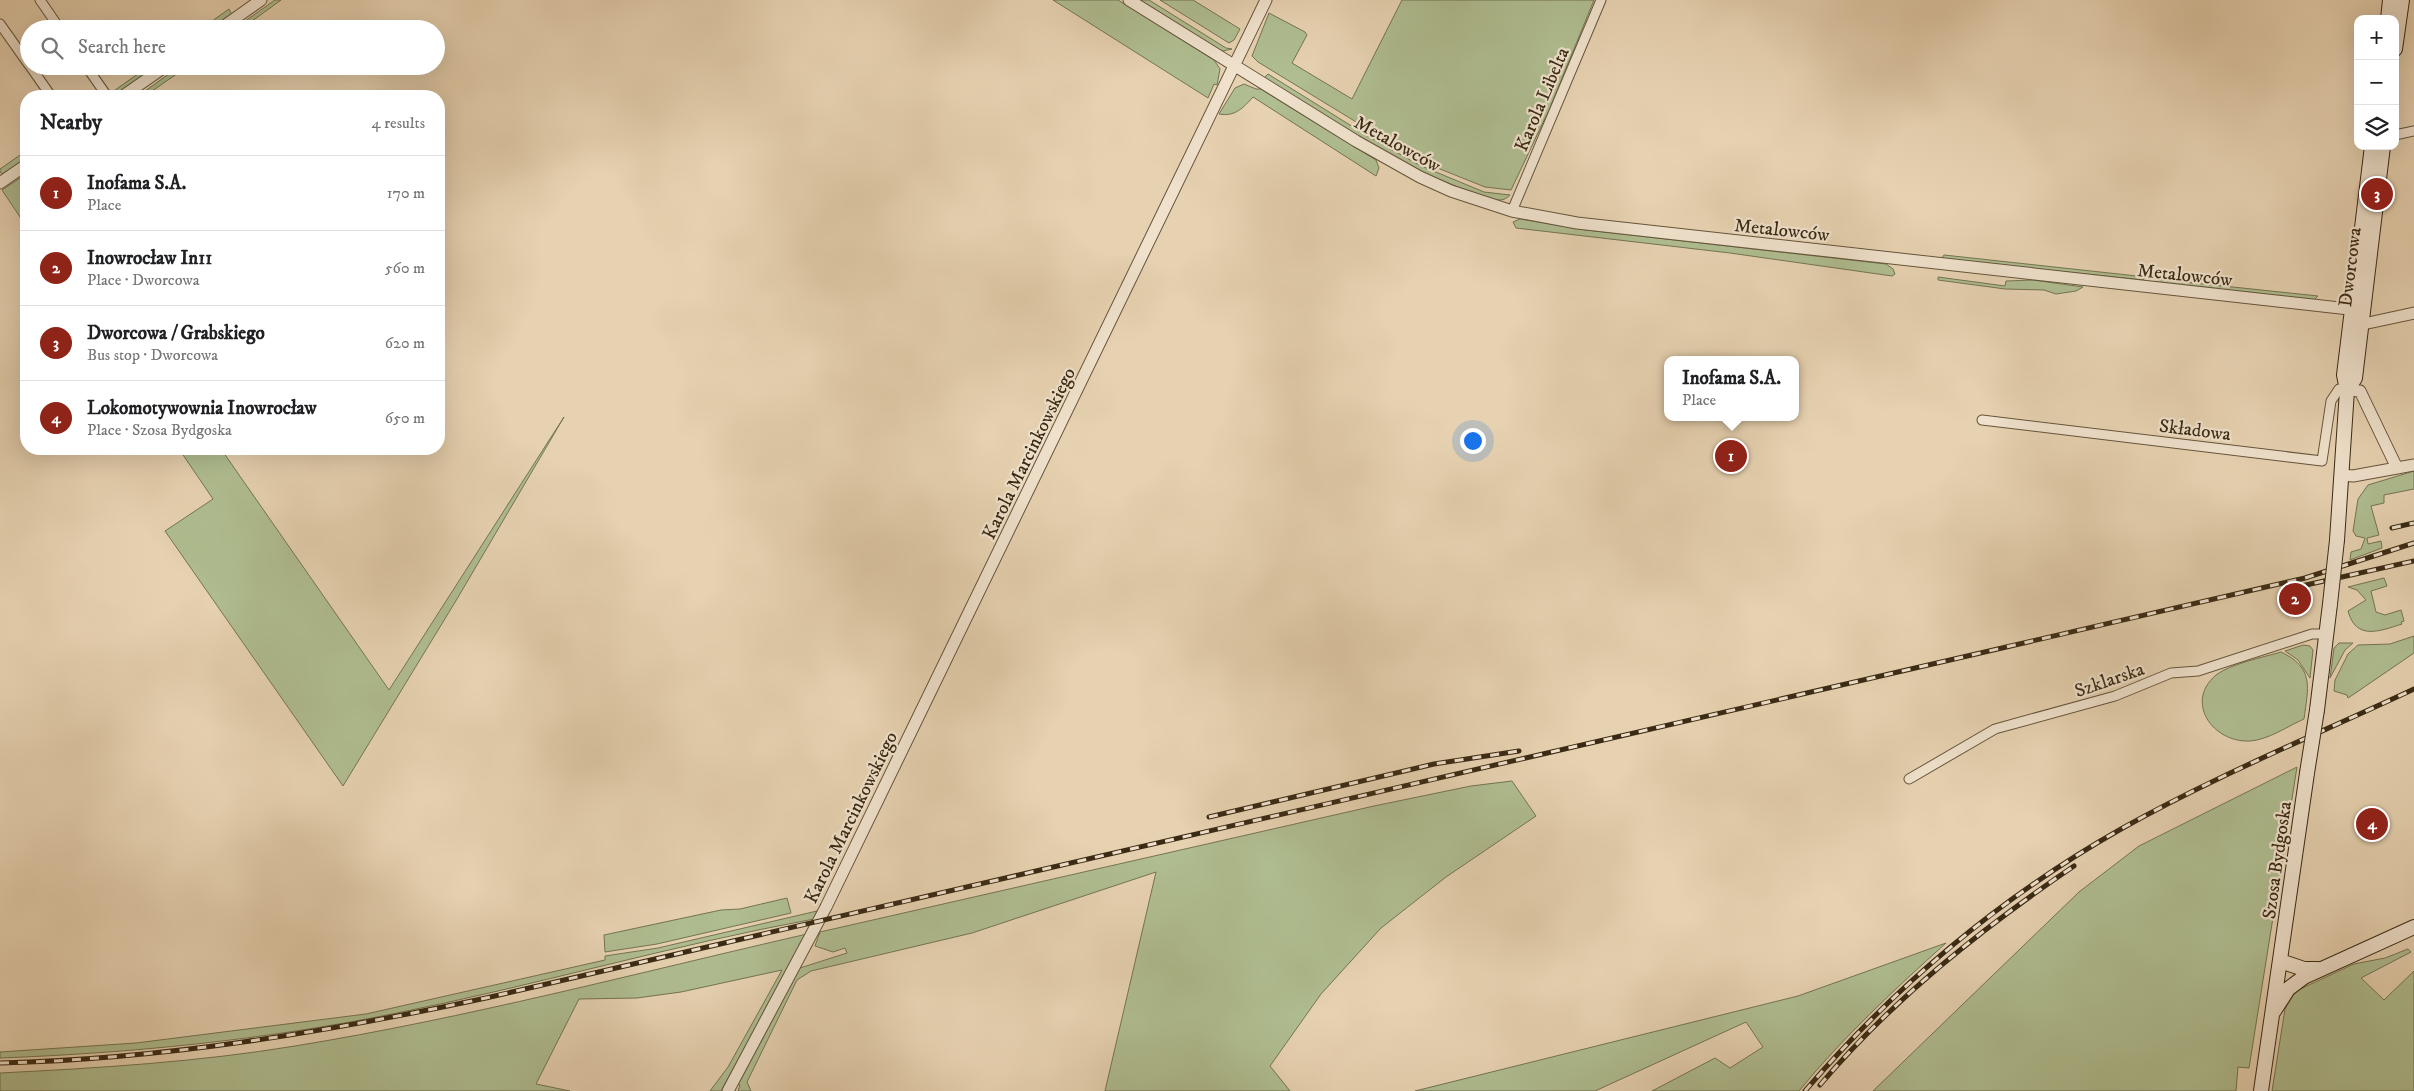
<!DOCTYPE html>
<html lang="en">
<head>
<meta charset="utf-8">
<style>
  :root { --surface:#fff; --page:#f2f2f2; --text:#202124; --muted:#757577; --line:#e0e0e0; --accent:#8f2418 }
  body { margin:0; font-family:"IM FELL DW Pica",serif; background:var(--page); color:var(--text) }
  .controls { position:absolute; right:15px; top:15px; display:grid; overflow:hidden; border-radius:10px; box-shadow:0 5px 20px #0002 }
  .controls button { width:45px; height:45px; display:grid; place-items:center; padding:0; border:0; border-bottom:1px solid var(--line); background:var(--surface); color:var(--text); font:25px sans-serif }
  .you { position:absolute; left:1472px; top:440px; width:18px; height:18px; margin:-12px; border:4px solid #fff; border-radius:50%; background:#1a73e8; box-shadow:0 0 0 8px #1a73e833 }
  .badge { display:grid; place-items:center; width:32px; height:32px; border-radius:50%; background:var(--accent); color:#fff; font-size:16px; font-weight:700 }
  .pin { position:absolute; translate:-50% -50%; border:2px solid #fff; box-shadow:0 1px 5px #0006 }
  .popup { position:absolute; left:1664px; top:356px; width:135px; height:65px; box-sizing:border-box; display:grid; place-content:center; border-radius:10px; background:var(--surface); filter:drop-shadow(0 1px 4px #0005); font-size:16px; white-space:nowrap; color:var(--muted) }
  .popup b { font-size:19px; color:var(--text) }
  .popup::after { content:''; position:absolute; left:50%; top:100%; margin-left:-10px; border:10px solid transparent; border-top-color:var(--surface) }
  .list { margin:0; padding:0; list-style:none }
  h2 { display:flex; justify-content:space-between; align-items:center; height:65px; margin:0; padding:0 20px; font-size:21px }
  h2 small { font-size:16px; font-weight:400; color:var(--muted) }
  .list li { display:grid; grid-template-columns:32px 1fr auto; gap:15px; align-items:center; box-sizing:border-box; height:75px; padding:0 20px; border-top:1px solid var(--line) }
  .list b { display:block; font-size:19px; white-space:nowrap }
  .list p { margin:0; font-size:16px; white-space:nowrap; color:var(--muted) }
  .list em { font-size:16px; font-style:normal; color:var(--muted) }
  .icon { flex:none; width:28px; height:28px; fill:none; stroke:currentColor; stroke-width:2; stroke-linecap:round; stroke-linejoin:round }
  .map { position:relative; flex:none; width:2414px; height:1091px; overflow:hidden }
  .search { position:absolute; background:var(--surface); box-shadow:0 5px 20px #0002; left:20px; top:20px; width:425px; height:55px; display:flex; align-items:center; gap:12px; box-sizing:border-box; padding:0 18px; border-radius:28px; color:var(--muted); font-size:19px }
  .panel { position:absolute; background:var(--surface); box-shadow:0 5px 20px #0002; left:20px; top:90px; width:425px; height:365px; border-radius:20px }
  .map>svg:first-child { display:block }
</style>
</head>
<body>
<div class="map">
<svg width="2414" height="1091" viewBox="0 0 2414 1091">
  <rect width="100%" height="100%" fill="#e6d1b0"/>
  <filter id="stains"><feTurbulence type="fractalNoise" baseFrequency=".004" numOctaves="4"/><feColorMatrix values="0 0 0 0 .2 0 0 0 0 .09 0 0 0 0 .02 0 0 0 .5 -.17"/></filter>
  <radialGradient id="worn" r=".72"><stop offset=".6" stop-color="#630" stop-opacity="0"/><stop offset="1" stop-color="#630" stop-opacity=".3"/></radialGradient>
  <path fill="#afbd90" stroke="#747452" d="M275,0H281L244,27L241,24Z
    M1053,0H1118L1214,60L1220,69L1217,85L1214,84L1208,98Z
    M1139,0H1149L1226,48L1232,49L1223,51L1216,48Z
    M1160,0H1193L1240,29L1234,40L1229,43Z
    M1402,0H1594L1549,110L1511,190L1485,187L1420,161L1258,62L1252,56L1269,13L1305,32L1307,35L1292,63L1352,99Z
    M229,9L232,15L213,29H201Z
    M149,66L157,67L115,96L111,93Z
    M180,66H188L145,96L141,94Z
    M1268,74L1366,135L1419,165L1484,192L1510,195C1507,198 1504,200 1500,200C1492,201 1482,196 1475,193C1399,168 1332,119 1264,78Z
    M1244,84L1256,89H1261L1376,160L1379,168L1376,176L1253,97C1243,108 1235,117 1219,114L1235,88Z
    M26,151V159L4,175L0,172V169Z
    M26,174V226L2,190Z
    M1520,219L1586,230L1886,264L1893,269L1895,274L1892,276L1730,253L1516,228L1513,222Z
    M1944,255L2146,277L2143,280L1941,259Z
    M1938,277L2005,286L2006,281L2033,280L2083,287L2076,291L2056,294L2044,290L2005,289L1938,280Z
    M2157,279L2318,296L2314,300L2158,283Z
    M564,417L457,599L343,786L165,531L213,499L179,449H221L389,690Z
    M2414,471V489L2384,495V503L2371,506L2379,535L2367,538L2368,544L2381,541L2382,548L2350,560L2351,552L2361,549L2365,538L2356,536L2353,531L2358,499L2368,485Z
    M2384,578L2387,586L2371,591L2376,612L2385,615L2401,610L2404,621L2401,622L2402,624C2380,631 2356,641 2348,611L2366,600L2357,590L2348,587Z
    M2414,636V653L2357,692L2348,698L2347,695L2334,691L2335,680L2348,654L2358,645L2390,644Z
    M2339,643H2353L2345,650L2330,678L2334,648Z
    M2303,645L2310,646L2313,650L2310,678L2298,660L2285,651Z
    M2281,652C2315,668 2308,688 2304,719C2288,726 2268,740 2250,741C2213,743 2184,702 2216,675C2230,664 2264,657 2281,652Z
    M2297,767L2249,1068L2238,1067L2236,1091H1873L2079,892L2139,846Z
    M1512,781L1536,816L1446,877L1381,928L1321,994L1270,1066L1290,1091H1105L1156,872L972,933L811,971L797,980L747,1082L751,1091H738L740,1085L737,1084L800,968L847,953L845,948L833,952L815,946L820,932L1374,806L1471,786Z
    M787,898L791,913L657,944L605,952L604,935L721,910L740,909Z
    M817,911L814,919C672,945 534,986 392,1014C263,1040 132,1053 0,1058V1052L136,1043L366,1014L605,960V956L658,948Z
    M807,934L721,1091H710L728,1067L782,970L681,992L637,998L579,999L536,1084L570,1091H0V1073C99,1068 198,1062 295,1046C467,1018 637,973 807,934Z
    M1946,943C1894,990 1843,1037 1799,1091H1652L1715,1058L1730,1068L1763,1047L1746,1022L1595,1091H1415L1798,996Z
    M2408,949L2411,952L2361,978L2384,1000L2414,971V1091H2272L2285,1009L2296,991L2354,964L2385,958Z"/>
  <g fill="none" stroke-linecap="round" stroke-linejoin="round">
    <defs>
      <path id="minor" d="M40,0L60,29
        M0,24L29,65
        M30,66L51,96
        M86,66L107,96
        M2395,135L2414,131
        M1512,211L1601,0
        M1982,420L2322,461L2331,401L2339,389L2347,390
        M1909,779L1995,729L2115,696L2171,673L2198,671L2312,634H2327"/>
      <path id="tertiary" d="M1129,0L1356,141L1420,177L1451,191L1512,211L1577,223L2358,310
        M220,29L261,0
        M123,96L166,66
        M0,183L26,165
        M2354,322L2368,323L2414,313
        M2347,390L2360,391L2397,468L2414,465
        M2341,475L2353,476L2397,468
        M728,1091L826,907L1266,0"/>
      <path id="secondary" d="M2388,19L2390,0
        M2395,49L2402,0
        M2347,390L2355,378L2383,146
        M2337,540L2347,390L2344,375L2372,146
        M2317,710L2330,604
        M2280,961L2304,969H2318
        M2274,1011L2288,989L2304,977L2414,927
        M2261,1091L2307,773"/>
    </defs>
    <use href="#minor" stroke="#65543b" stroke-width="11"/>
    <use href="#tertiary" stroke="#65543b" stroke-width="13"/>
    <use href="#secondary" stroke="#3a2a14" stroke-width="16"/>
    <use href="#minor" stroke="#efe1cc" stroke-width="9"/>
    <use href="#tertiary" stroke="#efe1cc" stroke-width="11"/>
    <use href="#secondary" stroke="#efe1cc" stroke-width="14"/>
    <defs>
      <path id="rail" d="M2392,528L2414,523
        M2297,587L2414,561
        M1209,817L1434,764L1519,751
        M0,1063C165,1059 326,1032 486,998L2305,578L2414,543
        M1820,1085C1893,999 1981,929 2074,866
        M1805,1091C1894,987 2001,897 2121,829C2215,776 2316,735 2414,689"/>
    </defs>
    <use href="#rail" stroke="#3a2a14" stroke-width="5"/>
    <use href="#rail" stroke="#efe1cc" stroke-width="3" stroke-dasharray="9" stroke-linecap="butt"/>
    <defs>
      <path id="secondary-bridge" d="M2330,604L2337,540
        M2307,773L2317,710"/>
    </defs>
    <use href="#secondary-bridge" stroke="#3a2a14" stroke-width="16" stroke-linecap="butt"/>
    <use href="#secondary-bridge" stroke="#efe1cc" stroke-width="14"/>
  </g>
  <g text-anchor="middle" stroke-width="4.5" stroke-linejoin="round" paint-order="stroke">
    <g font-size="19" fill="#3a2a14" stroke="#efe1cc">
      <text transform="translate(1541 99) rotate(-67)" y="7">Karola Libelta</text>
      <text transform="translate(1398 143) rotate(29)" y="7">Metalowców</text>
      <text transform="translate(1782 229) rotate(6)" y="7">Metalowców</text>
      <text transform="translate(2349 267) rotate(-83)" y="7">Dworcowa</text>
      <text transform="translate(2185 274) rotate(6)" y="7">Metalowców</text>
      <text transform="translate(2195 429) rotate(7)" y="7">Składowa</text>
      <text transform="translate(1028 453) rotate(-64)" y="7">Karola Marcinkowskiego</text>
      <text transform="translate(2109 679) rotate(-19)" y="7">Szklarska</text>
      <text transform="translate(850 817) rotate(-64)" y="7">Karola Marcinkowskiego</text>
      <text transform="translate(2276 860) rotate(-82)" y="7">Szosa Bydgoska</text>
    </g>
  </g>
  <rect width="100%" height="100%" filter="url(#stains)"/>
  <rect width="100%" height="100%" fill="url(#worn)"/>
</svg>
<div class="controls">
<button>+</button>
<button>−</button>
<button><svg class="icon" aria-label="layers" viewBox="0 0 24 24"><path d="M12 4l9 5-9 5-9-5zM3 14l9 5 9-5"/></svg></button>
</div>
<div class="you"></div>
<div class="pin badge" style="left:1731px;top:456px">1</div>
<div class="popup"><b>Inofama S.A.</b>Place</div>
<div class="pin badge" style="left:2295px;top:599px">2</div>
<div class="pin badge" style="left:2377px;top:194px">3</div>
<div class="pin badge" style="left:2372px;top:824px">4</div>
<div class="search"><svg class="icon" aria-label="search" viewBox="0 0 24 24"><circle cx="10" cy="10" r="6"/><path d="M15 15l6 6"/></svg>Search here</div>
<section class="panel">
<h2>Nearby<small>4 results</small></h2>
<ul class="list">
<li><span class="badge">1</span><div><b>Inofama S.A.</b><p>Place</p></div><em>170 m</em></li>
<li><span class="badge">2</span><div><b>Inowrocław In11</b><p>Place · Dworcowa</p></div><em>560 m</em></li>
<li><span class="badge">3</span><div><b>Dworcowa / Grabskiego</b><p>Bus stop · Dworcowa</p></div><em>620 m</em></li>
<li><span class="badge">4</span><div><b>Lokomotywownia Inowrocław</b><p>Place · Szosa Bydgoska</p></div><em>650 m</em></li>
</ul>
</section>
</div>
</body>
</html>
